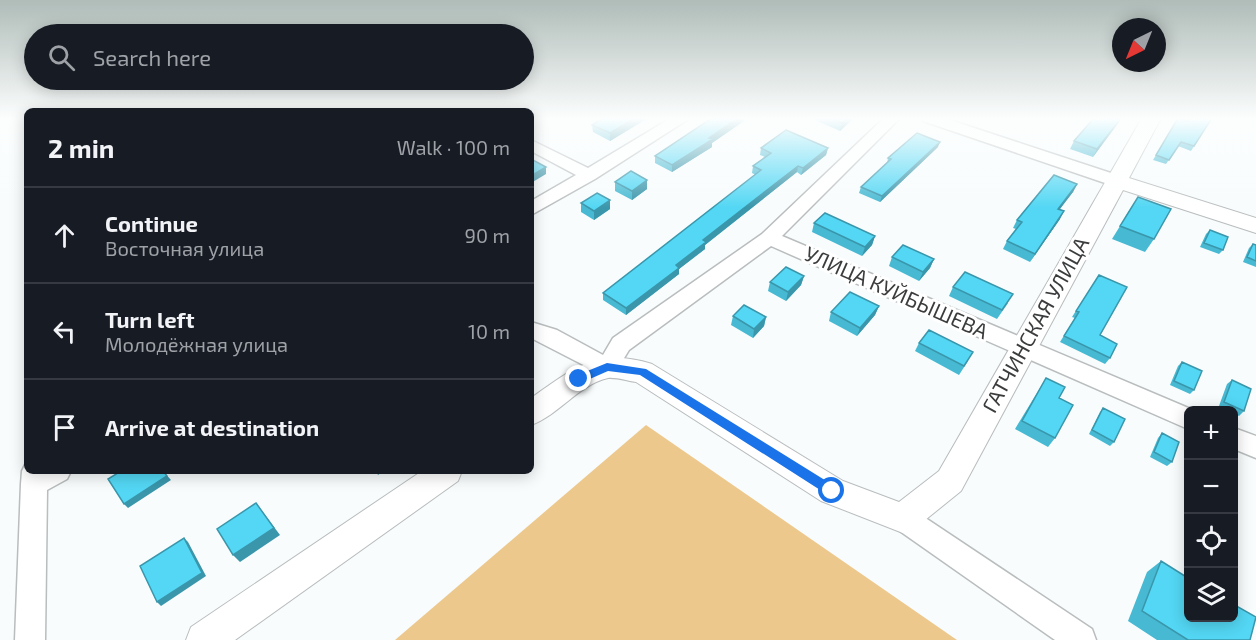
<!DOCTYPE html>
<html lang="en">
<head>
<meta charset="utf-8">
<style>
  :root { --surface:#171b24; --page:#20242c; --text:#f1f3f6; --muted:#9ea1a6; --line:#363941 }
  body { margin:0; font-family:"Exo 2",sans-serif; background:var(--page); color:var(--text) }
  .controls { position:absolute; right:18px; bottom:18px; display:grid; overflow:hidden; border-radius:9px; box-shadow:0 3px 15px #0003 }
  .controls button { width:54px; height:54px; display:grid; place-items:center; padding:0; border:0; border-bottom:2px solid var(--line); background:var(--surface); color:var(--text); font:30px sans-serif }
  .compass { position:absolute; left:1112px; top:18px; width:54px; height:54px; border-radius:50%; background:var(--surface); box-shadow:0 3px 15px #0003; rotate:223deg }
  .stop { position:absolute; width:18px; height:18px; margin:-14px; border:4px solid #1a73e8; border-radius:50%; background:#fff }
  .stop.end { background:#1a73e8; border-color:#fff; box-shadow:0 2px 6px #0008 }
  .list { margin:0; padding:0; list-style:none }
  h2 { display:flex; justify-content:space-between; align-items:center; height:78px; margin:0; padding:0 24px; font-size:26px }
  h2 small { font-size:20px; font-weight:400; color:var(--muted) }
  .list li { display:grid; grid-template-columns:39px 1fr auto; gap:18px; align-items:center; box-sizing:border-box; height:96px; padding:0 24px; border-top:2px solid var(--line) }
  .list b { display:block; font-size:22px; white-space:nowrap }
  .list p { margin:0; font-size:20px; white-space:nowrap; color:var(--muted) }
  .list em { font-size:20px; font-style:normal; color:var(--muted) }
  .icon { flex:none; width:33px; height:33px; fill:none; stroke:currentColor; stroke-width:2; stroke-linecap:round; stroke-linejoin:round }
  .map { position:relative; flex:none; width:1256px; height:640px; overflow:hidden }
  .search { position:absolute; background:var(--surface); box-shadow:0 3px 15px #0003; left:24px; top:24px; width:510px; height:66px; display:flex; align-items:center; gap:15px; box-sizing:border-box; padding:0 21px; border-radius:33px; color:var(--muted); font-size:22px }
  .panel { position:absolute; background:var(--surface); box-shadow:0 3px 15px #0003; left:24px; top:108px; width:510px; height:366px; border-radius:9px }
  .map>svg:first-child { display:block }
</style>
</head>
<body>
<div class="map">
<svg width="1256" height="640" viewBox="0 0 1256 640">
  <rect width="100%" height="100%" fill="#f8fcfd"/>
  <path fill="#edc88c" d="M646,425L957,640H395Z"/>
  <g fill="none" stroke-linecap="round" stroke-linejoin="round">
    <defs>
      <path id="minor" d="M671,118H690L595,179L531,215V201L576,175L531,151V140L588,168Z
        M884,118H900L782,236L1193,410H1188V429L771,246L629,350L615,373L607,376L599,373L531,338V322L557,330L603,355L613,338L762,234Z
        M921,118H944L1123,177L1126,181L1123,185H1111L923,121Z
        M1234,428L1256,436V458L1234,449Z
        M26,463L27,471H71L67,479L47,490L45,640H15L21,484L22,471Z
        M903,506L912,509L1092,629L1096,640H1055L894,527L890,518L894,509Z"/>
      <path id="tertiary" d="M1142,118H1161L1129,178L1256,218V233L1123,190L961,491L914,529L903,533L821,501L636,382C628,381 616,377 608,378C578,385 559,415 531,425V398C574,368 597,347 652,364L843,481L899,502L939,471Z
        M422,471H462L458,481L235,640H186L191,627Z"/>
    </defs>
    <use href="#minor" stroke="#b9bdbe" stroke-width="3"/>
    <use href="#tertiary" stroke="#b9bdbe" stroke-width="2"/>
    <use href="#minor" fill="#fff" fill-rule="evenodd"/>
    <use href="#tertiary" fill="#fff" fill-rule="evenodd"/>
  </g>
  <path fill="#47b9d2" d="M648,118L610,141L593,132L592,125Z
    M712,118H744V121L712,143V147L672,172L655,163V156Z
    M810,118H854L840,131Z
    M1122,118L1093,157L1070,149L1074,141Z
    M1178,118L1188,121L1212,118L1191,151L1178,146L1166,164L1153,160Z
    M938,147L880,202L859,193L861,187L887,163L888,158Z
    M761,148H828L826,155L801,175L797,172L705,245V249L679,269V274L626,315L603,300V293L756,175L752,173L753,166L765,157L760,155Z
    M615,182L647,189L632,200L615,191Z
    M1077,184L1073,192L1059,209L1060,219L1030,262L1003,249L1007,241L1016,229L1013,228L1017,220Z
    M1138,197L1154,239L1145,252L1112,239Z
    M610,200V209L594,220L581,212V203Z
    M814,223L875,236L872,245L862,256L812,232Z
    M1210,230L1223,250L1219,254L1200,247L1206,234Z
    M1253,244L1256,245V267L1243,262L1249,248Z
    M892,257L934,259L930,268L919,281L889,266Z
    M1099,275L1100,335L1110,358L1105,364L1060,342L1075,318L1072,317Z
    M804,276L801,285L786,301L768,291L770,282Z
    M953,287L1008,303L997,319L949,296Z
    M879,306L875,315L857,336L829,321L831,312Z
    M733,316L766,317L764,326L753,338L731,325Z
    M919,343L968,361L959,375L915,351Z
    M1182,362L1194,390L1190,394L1170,385L1178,366Z
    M1046,378L1055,438L1048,447L1015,429Z
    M1232,380L1244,411L1239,416L1233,413V411H1228L1219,406L1227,384Z
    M1103,408L1114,442L1110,446L1089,434L1100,412Z
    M1162,433L1172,462L1167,466L1150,457L1158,438Z
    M1161,561L1250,640H1157L1128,621L1147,572Z"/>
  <path fill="#3a96ab" d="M635,118H648L610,141V133Z
    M738,118H744V121L712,143V147L672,172V165Z
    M847,118H854L840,131L842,123Z
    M1121,118H1122L1093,157L1097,149Z
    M940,142L938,147L880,202L882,196Z
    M828,148L826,155L801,175L803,168Z
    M798,166L797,172L705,245V249L679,269V274L626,315V308L676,265L703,240Z
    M546,167V174L531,183V176Z
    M647,180V189L632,200V191Z
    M1077,184L1073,192L1054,217L1058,209Z
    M610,200V209L594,220V211Z
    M1064,211L1060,219L1030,262L1035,254Z
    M875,236L872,245L862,256L865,247Z
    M934,259L930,268L919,281L923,272Z
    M804,276L801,285L786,301L788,292Z
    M879,306L875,315L857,336L860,328Z
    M766,317L764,326L753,338L754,329Z
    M163,471L171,480L128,508L124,504Z
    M376,471H383L378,475Z
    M256,503L280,535L240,562L233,555Z
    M184,538L188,542L206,576L161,606L157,602Z"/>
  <path fill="#53d7f4" stroke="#3a96ab" stroke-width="1.5" d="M603,118H635L610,133L592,125Z
    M712,118H738L709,138L713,139L672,165L655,156Z
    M831,118H847L842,123Z
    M1094,118H1121L1097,149L1074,141Z
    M1178,118L1188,121L1190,118H1212L1194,146L1181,142L1169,160L1156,155Z
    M786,130L828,148L803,168L798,166L703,240L706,242L676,265L679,268L626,308L603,293L761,170L753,166L771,153L761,148Z
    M917,133L940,142L882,196L861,187L891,159L888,158Z
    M531,159L546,167L531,176Z
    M631,171L647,180L632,191L615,182Z
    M1054,175L1077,184L1058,209L1064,211L1035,254L1007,241L1022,222L1017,220Z
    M597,193L610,200L594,211L581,203Z
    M1138,197L1171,209L1154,239L1120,226Z
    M825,213L875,236L865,247L814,223Z
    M1210,230L1228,237L1223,250L1204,243Z
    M1253,244L1256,245V261L1247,257Z
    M903,245L934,259L923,272L892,257Z
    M786,267L804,276L788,292L770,282Z
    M965,272L1013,294L1002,310L953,287Z
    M1099,275L1127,287L1100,335L1117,344L1110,358L1064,336L1079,312L1076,311Z
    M850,292L879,306L860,328L831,312Z
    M744,305L766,317L754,329L733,316Z
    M929,330L973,352L964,366L919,343Z
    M1182,362L1202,371L1194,390L1174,381Z
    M1046,378L1065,387L1059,398L1073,405L1055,438L1022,421Z
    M1232,380L1251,389L1244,411L1224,402Z
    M1103,408L1125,419L1114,442L1092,430Z
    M1162,433L1179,442L1172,462L1154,452Z
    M121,471H163L167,476L124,504L108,479Z
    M256,503L274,528L233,555L217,529Z
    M184,538L202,573L157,602L140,566Z
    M1161,561L1188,578V618H1233V604L1256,617L1250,640H1188L1142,611Z"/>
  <linearGradient id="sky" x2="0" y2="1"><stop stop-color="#afbcb8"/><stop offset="0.57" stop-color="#fcfefe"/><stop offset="1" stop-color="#fcfefe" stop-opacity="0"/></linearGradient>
  <rect width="1256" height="208" fill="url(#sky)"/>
  <path fill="#1a73e8" d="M607,363L646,369L836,487V495H828L640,375L608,371L583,382H575V376Z"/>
  <g text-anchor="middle" stroke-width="6" stroke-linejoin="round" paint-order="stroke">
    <g font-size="21" fill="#3b3c3d" stroke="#fff">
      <text transform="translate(896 293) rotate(24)" y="7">УЛИЦА КУЙБЫШЕВА</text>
      <text transform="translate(1036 325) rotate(-61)" y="7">ГАТЧИНСКАЯ УЛИЦА</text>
    </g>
  </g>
</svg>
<div class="controls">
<button>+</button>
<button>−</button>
<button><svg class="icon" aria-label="locate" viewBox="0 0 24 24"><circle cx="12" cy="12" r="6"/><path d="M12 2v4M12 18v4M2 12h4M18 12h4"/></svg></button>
<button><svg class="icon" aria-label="layers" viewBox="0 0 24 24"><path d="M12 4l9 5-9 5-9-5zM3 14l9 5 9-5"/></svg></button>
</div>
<svg class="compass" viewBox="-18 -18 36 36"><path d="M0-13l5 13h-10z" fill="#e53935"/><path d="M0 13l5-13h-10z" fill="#9ea1a6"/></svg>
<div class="stop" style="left:832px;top:491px"></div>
<div class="stop end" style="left:579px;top:379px"></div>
<div class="search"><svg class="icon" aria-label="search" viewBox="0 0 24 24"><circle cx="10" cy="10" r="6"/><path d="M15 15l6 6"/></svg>Search here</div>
<section class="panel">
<h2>2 min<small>Walk · 100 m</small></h2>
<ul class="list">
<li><svg class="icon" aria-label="ahead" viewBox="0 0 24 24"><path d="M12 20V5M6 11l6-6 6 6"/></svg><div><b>Continue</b><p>Восточная улица</p></div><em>90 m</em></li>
<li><svg class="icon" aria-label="left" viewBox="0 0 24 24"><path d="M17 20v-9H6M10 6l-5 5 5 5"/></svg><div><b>Turn left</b><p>Молодёжная улица</p></div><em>10 m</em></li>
<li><svg class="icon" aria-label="arrive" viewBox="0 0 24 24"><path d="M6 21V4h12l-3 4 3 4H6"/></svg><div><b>Arrive at destination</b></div></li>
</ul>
</section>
</div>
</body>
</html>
